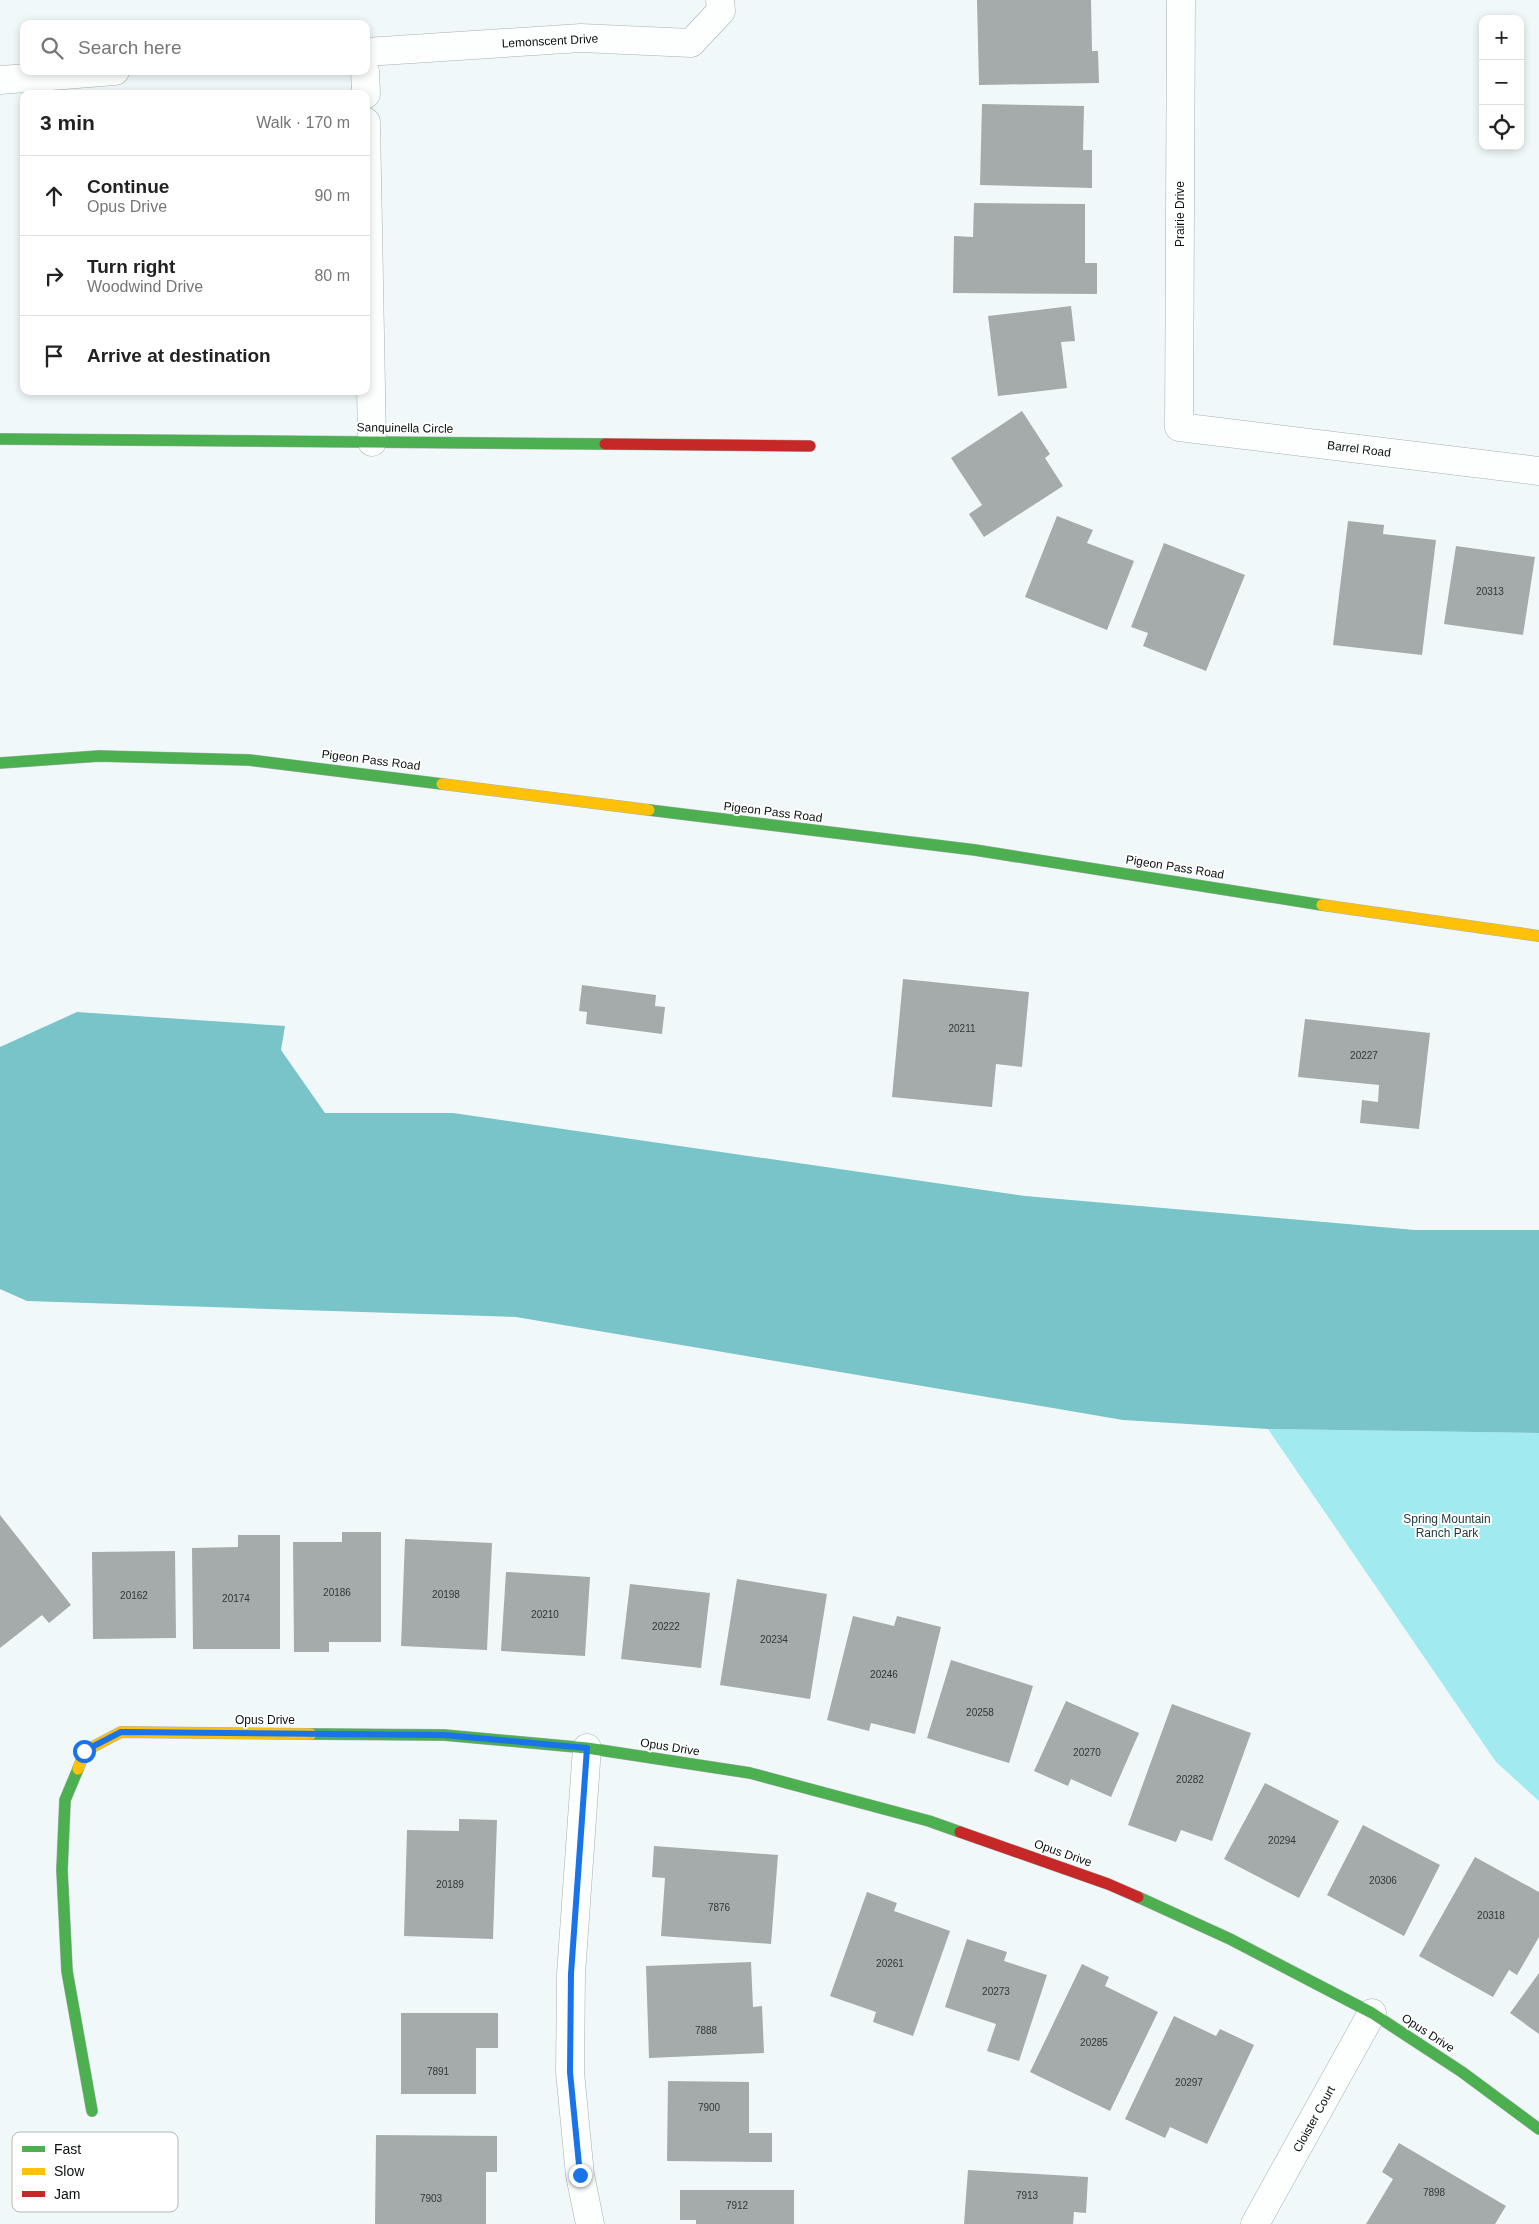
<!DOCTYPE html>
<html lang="en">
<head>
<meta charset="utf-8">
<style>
  :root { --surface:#fff; --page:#f2f2f2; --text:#222; --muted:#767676; --line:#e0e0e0 }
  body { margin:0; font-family:Helvetica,sans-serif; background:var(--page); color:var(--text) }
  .controls { position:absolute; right:15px; top:15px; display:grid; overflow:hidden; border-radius:10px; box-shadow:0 2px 8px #0003 }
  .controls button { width:45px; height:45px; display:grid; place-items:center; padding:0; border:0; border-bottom:1px solid var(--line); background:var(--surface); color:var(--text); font:25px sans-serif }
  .stop { position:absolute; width:15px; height:15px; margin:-11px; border:4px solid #1a73e8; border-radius:50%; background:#fff }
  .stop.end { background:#1a73e8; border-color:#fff; box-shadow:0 1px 5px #0008 }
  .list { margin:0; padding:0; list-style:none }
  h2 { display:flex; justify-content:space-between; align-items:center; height:65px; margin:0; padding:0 20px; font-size:21px }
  h2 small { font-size:16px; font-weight:400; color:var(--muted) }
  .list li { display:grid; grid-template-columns:32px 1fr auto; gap:15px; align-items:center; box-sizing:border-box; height:80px; padding:0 20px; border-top:1px solid var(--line) }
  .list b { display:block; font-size:19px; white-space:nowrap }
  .list p { margin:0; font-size:16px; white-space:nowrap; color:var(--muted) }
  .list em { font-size:16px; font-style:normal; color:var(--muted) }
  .icon { flex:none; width:28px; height:28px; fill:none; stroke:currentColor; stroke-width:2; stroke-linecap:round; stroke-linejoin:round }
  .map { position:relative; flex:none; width:1539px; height:2224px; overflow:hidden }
  .search { position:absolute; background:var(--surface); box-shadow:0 2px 8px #0003; left:20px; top:20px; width:350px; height:55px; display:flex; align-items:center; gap:12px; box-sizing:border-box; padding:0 18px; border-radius:10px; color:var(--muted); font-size:19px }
  .panel { position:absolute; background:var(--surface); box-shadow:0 2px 8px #0003; left:20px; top:90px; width:350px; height:305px; border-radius:10px }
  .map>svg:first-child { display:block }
</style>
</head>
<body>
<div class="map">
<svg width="1539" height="2224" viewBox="0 0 1539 2224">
  <rect width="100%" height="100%" fill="#f0f8f9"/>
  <path fill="#a0eaf0" d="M1268,1429L1539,1433V1801L1496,1762Z"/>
  <path fill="#79c4c9" d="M77,1012L285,1026L281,1050L325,1113H453L1025,1196L1415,1230H1539V1433L1268,1429L1123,1420L516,1317L27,1301L0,1289V1047Z"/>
  <path fill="#a5abab" d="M977,0H1091L1092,51H1098L1099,83L979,85Z
    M982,104L1084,106L1083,150H1092V188L980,185Z
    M974,203L1085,204V263H1097V294L953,293L954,236L973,237Z
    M1071,306L1075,341L1061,342L1067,388L998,396L988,316Z
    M1022,411L1050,454L1045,458L1063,486L984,537L969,514L982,505L951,458Z
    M1057,516L1093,530L1087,543L1134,561L1107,630L1025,597Z
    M1348,521L1384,525L1383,534L1436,540L1422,655L1333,645Z
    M1164,543L1245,575L1206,671L1143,646L1148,633L1131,627Z
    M1456,546L1535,557L1523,635L1444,624Z
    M903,979L1029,992L1022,1067L996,1064L992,1107L892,1097Z
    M582,985L656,995L655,1006L665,1007L662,1034L586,1024L587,1012L579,1011Z
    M1305,1019L1430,1033L1419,1129L1360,1123L1362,1100L1378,1102L1379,1085L1298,1077Z
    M0,1515L71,1605L49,1623L42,1615L0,1648Z
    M342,1532H381V1642H329V1652H294L293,1542H342Z
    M238,1535H280V1649H193L192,1548L238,1547Z
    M405,1539L492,1543L487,1650L401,1646Z
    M175,1551L176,1638L93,1639L92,1552Z
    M506,1572L590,1577L585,1656L501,1651Z
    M737,1579L827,1594L810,1699L720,1685Z
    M630,1584L710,1593L701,1668L621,1659Z
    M853,1616L894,1626L897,1616L941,1627L915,1734L871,1723L869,1731L827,1720Z
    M951,1660L1033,1686L1009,1763L927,1738Z
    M1066,1701L1139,1733L1111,1797L1071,1779L1068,1786L1034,1771Z
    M1172,1704L1251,1733L1212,1841L1181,1830L1176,1842L1128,1825Z
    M1265,1783L1339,1821L1299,1898L1224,1859Z
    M459,1819L497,1820L493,1939L404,1936L407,1830L459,1831Z
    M1363,1825L1440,1865L1404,1936L1327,1895Z
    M654,1846L778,1855L771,1944L661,1936L665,1878L652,1877Z
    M1475,1857L1539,1892V1937L1517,1975L1509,1970L1493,1997L1419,1956Z
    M867,1892L897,1903L894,1911L950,1931L913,2036L873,2022L876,2012L830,1996Z
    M967,1939L1007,1952L1004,1961L1047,1975L1019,2061L987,2051L996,2024L945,2007Z
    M751,1962L753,2007L762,2006L764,2053L649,2058L646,1966Z
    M1082,1964L1109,1977L1105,1986L1158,2012L1110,2111L1030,2072Z
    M1539,1973V2034L1510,2013Z
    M401,2013H498V2048H476V2094H401Z
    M1174,2016L1216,2036L1220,2029L1254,2045L1207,2144L1170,2127L1165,2138L1125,2119Z
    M668,2081L749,2082V2133H772V2162L667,2161Z
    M376,2135L497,2136V2172H486V2224H375Z
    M1399,2143L1506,2206L1495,2224H1366L1393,2179L1382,2172Z
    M968,2170L1088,2177L1086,2213L1074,2212L1073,2224H964Z
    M680,2190H794V2224H696V2220H680Z"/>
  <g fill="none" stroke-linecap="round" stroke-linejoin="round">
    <defs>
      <path id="street" d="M1181,0L1179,427L1539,471
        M366,52L581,38L691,43L721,11L720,0
        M365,71L366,94
        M0,80L115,71
        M366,122L372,442
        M587,1748L571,1974L570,2072L580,2175L590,2224
        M1255,2224L1372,2013"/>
      <path id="fast" d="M0,439L605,444
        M0,763L99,756L249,760L442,784
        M649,810L975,850L1322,905
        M311,1734L444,1735L587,1748L750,1773L929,1821L960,1832
        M78,1769L65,1800L62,1870L67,1971L92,2111
        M1138,1897L1230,1939L1372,2013L1462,2072L1539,2129"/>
      <path id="slow" d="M442,784L649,810
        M1322,905L1539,936
        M78,1769L85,1751L121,1732L311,1734"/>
      <path id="jam" d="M605,444L810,446
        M960,1832L1108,1884L1138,1897"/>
    </defs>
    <use href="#street" stroke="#a9afb0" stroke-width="29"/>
    <use href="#fast" stroke="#a9afb0" stroke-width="12"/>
    <use href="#slow" stroke="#a9afb0" stroke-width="12"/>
    <use href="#jam" stroke="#a9afb0" stroke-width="12"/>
    <use href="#street" stroke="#fdfefe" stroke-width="28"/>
    <use href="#fast" stroke="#4caf50" stroke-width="11"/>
    <use href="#slow" stroke="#ffc107" stroke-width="11"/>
    <use href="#jam" stroke="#c62828" stroke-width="11"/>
  </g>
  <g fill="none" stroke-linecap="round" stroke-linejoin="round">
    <path stroke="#1a73e8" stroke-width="6" d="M84,1751L121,1732L444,1735L587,1748L571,1974L570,2072L580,2175"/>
  </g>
  <g text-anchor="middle" stroke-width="4" stroke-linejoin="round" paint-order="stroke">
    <g font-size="10" fill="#313636">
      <text x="1490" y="595">20313</text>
      <text x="962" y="1032">20211</text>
      <text x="1364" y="1059">20227</text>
      <text x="337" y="1596">20186</text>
      <text x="446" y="1598">20198</text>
      <text x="134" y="1599">20162</text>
      <text x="236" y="1602">20174</text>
      <text x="545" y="1618">20210</text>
      <text x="666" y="1630">20222</text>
      <text x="774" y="1643">20234</text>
      <text x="884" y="1678">20246</text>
      <text x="980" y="1716">20258</text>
      <text x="1087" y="1756">20270</text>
      <text x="1190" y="1783">20282</text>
      <text x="1282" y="1844">20294</text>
      <text x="1383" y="1884">20306</text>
      <text x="450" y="1888">20189</text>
      <text x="719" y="1911">7876</text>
      <text x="1491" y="1919">20318</text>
      <text x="890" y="1967">20261</text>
      <text x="996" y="1995">20273</text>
      <text x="706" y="2034">7888</text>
      <text x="1094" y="2046">20285</text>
      <text x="438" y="2075">7891</text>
      <text x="1189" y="2086">20297</text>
      <text x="709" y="2111">7900</text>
      <text x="1434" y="2196">7898</text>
      <text x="1027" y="2199">7913</text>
      <text x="431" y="2202">7903</text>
      <text x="737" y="2209">7912</text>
    </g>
    <g font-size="12" fill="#0a0f0f" stroke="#fff">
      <text transform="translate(550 41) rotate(-3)" y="4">Lemonscent Drive</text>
      <text transform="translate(1180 214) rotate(-90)" y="4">Prairie Drive</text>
      <text transform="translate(405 428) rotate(1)" y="4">Sanquinella Circle</text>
      <text transform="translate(1359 449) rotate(7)" y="4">Barrel Road</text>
      <text transform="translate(371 760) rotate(7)" y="4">Pigeon Pass Road</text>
      <text transform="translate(773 812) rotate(7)" y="4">Pigeon Pass Road</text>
      <text transform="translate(1175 867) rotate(9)" y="4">Pigeon Pass Road</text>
      <text x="265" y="1724">Opus Drive</text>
      <text transform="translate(670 1747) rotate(9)" y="4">Opus Drive</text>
      <text transform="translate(1063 1853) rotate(19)" y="4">Opus Drive</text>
      <text transform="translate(1428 2033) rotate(33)" y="4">Opus Drive</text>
      <text transform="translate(1314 2119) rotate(-61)" y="4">Cloister Court</text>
    </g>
    <g font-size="12" fill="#233b3d" stroke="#fff">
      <text x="1447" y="1523">Spring Mountain<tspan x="1447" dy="14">Ranch Park</tspan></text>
    </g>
  </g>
  <rect x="12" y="2132" width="166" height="80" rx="8" fill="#fff" stroke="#b6b7b7" stroke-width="1"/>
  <rect x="22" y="2146" width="23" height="6" fill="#4caf50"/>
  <rect x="22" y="2168" width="23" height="7" fill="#ffc107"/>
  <rect x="22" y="2191" width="23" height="6" fill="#c62828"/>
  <g font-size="14" fill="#0a0f0f">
    <text x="54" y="2154">Fast</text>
    <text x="54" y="2176">Slow</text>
    <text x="54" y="2199">Jam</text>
  </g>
</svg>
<div class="controls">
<button>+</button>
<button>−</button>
<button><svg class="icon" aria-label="locate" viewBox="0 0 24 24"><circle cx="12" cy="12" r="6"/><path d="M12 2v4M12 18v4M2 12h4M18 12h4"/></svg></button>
</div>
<div class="stop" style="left:84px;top:1751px"></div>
<div class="stop end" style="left:580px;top:2175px"></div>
<div class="search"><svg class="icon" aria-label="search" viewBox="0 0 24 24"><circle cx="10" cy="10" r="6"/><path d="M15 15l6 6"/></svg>Search here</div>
<section class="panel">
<h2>3 min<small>Walk · 170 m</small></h2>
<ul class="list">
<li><svg class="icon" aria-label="ahead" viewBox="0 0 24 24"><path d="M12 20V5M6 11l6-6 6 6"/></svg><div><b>Continue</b><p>Opus Drive</p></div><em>90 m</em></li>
<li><svg class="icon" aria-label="right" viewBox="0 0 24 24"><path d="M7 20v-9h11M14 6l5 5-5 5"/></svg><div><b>Turn right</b><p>Woodwind Drive</p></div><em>80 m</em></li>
<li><svg class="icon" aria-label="arrive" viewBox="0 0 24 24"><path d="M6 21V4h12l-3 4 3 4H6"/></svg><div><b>Arrive at destination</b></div></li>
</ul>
</section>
</div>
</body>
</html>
